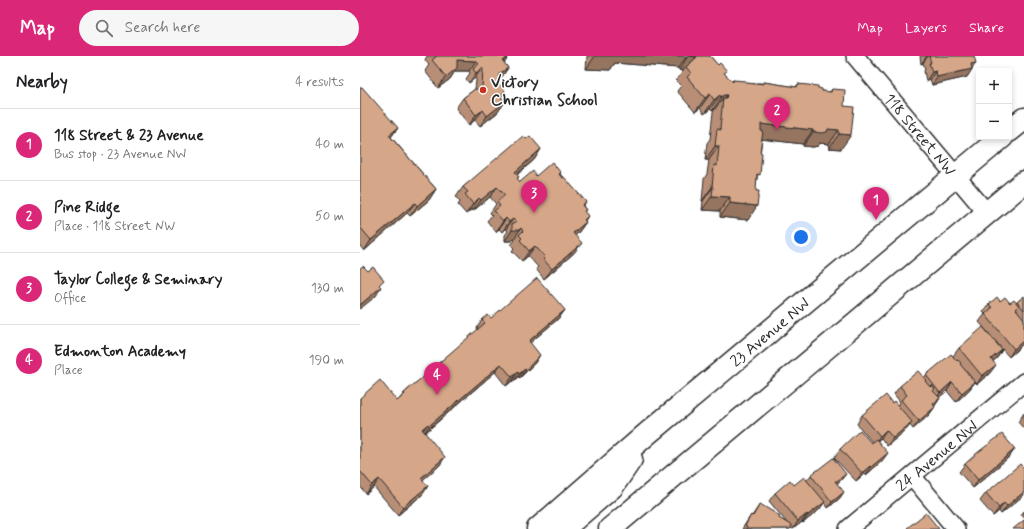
<!DOCTYPE html>
<html lang="en">
<head>
<meta charset="utf-8">
<style>
  :root { --surface:#fff; --page:#f6f6f6; --text:#202124; --muted:#757577; --line:#e0e0e0; --accent:#db2777 }
  body { margin:0; font-family:Mynerve,sans-serif; background:var(--page); color:var(--text) }
  .controls { position:absolute; right:12px; top:12px; display:grid; overflow:hidden; border-radius:4px; box-shadow:0 2px 6px #0003 }
  .controls button { width:36px; height:36px; display:grid; place-items:center; padding:0; border:0; border-bottom:1px solid var(--line); background:var(--surface); color:var(--text); font:20px sans-serif }
  .you { position:absolute; left:441px; top:181px; width:14px; height:14px; margin:-10px; border:3px solid #fff; border-radius:50%; background:#1a73e8; box-shadow:0 0 0 6px #1a73e833 }
  .badge { display:grid; place-items:center; width:26px; height:26px; border-radius:50%; background:var(--accent); color:#fff; font-size:13px; font-weight:700 }
  .pin { position:absolute; translate:-50% -33px; filter:drop-shadow(0 1px 2px #0008) }
  .pin::after { content:''; position:absolute; top:21px; width:14px; height:12px; background:inherit; clip-path:polygon(0 0,100% 0,50% 100%) }
  .list { margin:0; padding:0; list-style:none }
  h2 { display:flex; justify-content:space-between; align-items:center; height:52px; margin:0; padding:0 16px; font-size:17px }
  h2 small { font-size:13px; font-weight:400; color:var(--muted) }
  .list li { display:grid; grid-template-columns:26px 1fr auto; gap:12px; align-items:center; box-sizing:border-box; height:72px; padding:0 16px; border-top:1px solid var(--line) }
  .list b { display:block; font-size:15px; white-space:nowrap }
  .list p { margin:0; font-size:13px; white-space:nowrap; color:var(--muted) }
  .list em { font-size:13px; font-style:normal; color:var(--muted) }
  .icon { flex:none; width:22px; height:22px; fill:none; stroke:currentColor; stroke-width:2; stroke-linecap:round; stroke-linejoin:round }
  .map { position:relative; flex:none; width:664px; height:473px; overflow:hidden }
  header { display:flex; align-items:center; gap:24px; box-sizing:border-box; height:56px; padding:0 20px; background:var(--accent); color:#fff }
  header strong { font-size:19px }
  nav { display:flex; gap:22px; margin-inline-start:auto; font-size:14px }
  .search { width:280px; height:36px; background:var(--page); display:flex; align-items:center; gap:10px; box-sizing:border-box; padding:0 14px; border-radius:22px; color:var(--muted); font-size:15px }
  main { display:flex }
  aside { flex:1; background:var(--surface) }
  .map>svg:first-child { display:block }
</style>
</head>
<body>
<header>
<strong>Map</strong>
<div class="search"><svg class="icon" aria-label="search" viewBox="0 0 24 24"><circle cx="10" cy="10" r="6"/><path d="M15 15l6 6"/></svg>Search here</div>
<nav><a>Map</a><a>Layers</a><a>Share</a></nav>
</header>
<main>
<aside>
<h2>Nearby<small>4 results</small></h2>
<ul class="list">
<li><span class="badge">1</span><div><b>118 Street &amp; 23 Avenue</b><p>Bus stop · 23 Avenue NW</p></div><em>40 m</em></li>
<li><span class="badge">2</span><div><b>Pine Ridge</b><p>Place · 118 Street NW</p></div><em>50 m</em></li>
<li><span class="badge">3</span><div><b>Taylor College &amp; Seminary</b><p>Office</p></div><em>130 m</em></li>
<li><span class="badge">4</span><div><b>Edmonton Academy</b><p>Place</p></div><em>190 m</em></li>
</ul>
</aside>
<div class="map">
<svg width="664" height="473" viewBox="0 0 664 473">
  <rect width="100%" height="100%" fill="#fff"/>
  <filter id="ink" filterUnits="userSpaceOnUse"><feTurbulence type="fractalNoise" baseFrequency=".025" numOctaves="2"/><feDisplacementMap in="SourceGraphic" scale="8" xChannelSelector="R" yChannelSelector="G"/><feConvolveMatrix kernelMatrix="1 2 1 2 8 2 1 2 1" color-interpolation-filters="sRGB"/></filter>
  <g filter="url(#ink)">
    <g fill="none" stroke-linecap="round" stroke-linejoin="round">
      <defs>
        <g id="minor">
          <path id="s1" d="M495,0L627,157"/>
          <path d="M552,420L596,473"/>
          <path id="s2" d="M488,473L664,326"/>
        </g>
        <g id="secondary">
          <path d="M649,75L664,63"/>
          <path id="s3" d="M178,473L288,377L642,81"/>
          <path d="M203,473L252,431L271,403"/>
          <path d="M250,473L664,126"/>
        </g>
      </defs>
      <use href="#minor" stroke="#2b2b2b" stroke-width="20"/>
      <use href="#secondary" stroke="#2b2b2b" stroke-width="25"/>
      <use href="#minor" stroke="#fff" stroke-width="17"/>
      <use href="#secondary" stroke="#fff" stroke-width="22"/>
    </g>
    <path fill="#b88f76" stroke="#2b2b2b" d="M67,0H149L144,7L148,12L141,22L138,24V26L141,41L145,46L137,57L120,70L115,64L109,69L96,52L103,42L115,33L116,24L115,22L109,27L106,23L110,17L109,15H95L90,23L78,32L65,15L69,9L65,4Z
      M227,0H350L365,18L372,25L373,24L386,27L395,28L396,27H404V26L436,31L438,28L458,32L462,35L470,36L472,33L484,50L481,93L469,92V88L460,87L458,90L453,91L443,90V88L402,83L397,123L388,164L360,161V155L342,154L343,145H342L344,123L347,118L349,104H345L347,87L350,83L353,56L355,53L352,55L350,53L344,58L340,52L335,56L317,35L321,30L316,25L323,15L319,14L318,12L255,7L250,14L226,13Z
      M560,0H614L612,13L607,21L572,29L570,23L566,25L564,15L565,13L563,7L561,8Z
      M0,32L38,72L31,81L76,133L69,144L50,160L47,157L4,195L0,190Z
      M166,83L181,93L174,104L157,119L159,121L157,123L160,126L176,120L201,117L200,118L226,146L223,150L226,154L224,156L228,160L225,165L226,166L218,177L215,179L214,197L184,223L176,213L178,211L168,200L162,205L152,195L154,192L151,189L155,184L154,183L152,185H145V179L148,175L146,173L142,176L139,173L136,176L127,165L132,159L130,157L136,148L130,141L113,155L112,153L106,158L98,149L100,146L96,141L103,131Z
      M664,240V287L649,301L619,266L625,258L623,256L629,248L640,245L650,247H656Z
      M205,254L199,262L170,287L175,307L160,322L159,321L153,326L152,325L146,330L135,316L65,377L80,409L63,423V438L38,459L14,431L6,438L0,430V342L37,345L41,341L44,337L118,274L117,272L122,264L131,262Z
      M599,292L642,294L637,302L633,305L630,317L617,328L615,326L609,334L596,346L587,335L579,341L580,342L569,359L553,373L550,369L546,374L527,390L521,382L517,385L522,405L506,419L504,418L496,425L474,402L480,393L511,387L512,386L497,368L502,359L532,347L538,349L540,346L534,338L540,330L564,322L566,319L593,300Z
      M664,357V373L658,366Z
      M655,393L649,401L613,432L599,416L605,408Z
      M451,419L482,423L477,427L480,442L468,452L464,446L459,454L443,467L442,466L433,473L431,472L430,473H382L391,459L392,460L400,448L419,462L427,467L409,445L415,437L447,424Z
      M626,437L664,439L641,458L639,455L633,460L620,445Z
      M664,455V462L661,459Z"/>
    <path fill="#967460" stroke="#2b2b2b" d="M149,0L142,11L143,5Z
      M235,0H327L318,12L255,7L250,14L226,13Z
      M328,0L337,1L326,11L323,15L319,14Z
      M567,0H568L563,7L561,8Z
      M97,4L116,5L109,15H95L90,23L78,32Z
      M616,7L607,21L572,29L577,21L611,8Z
      M122,12L115,22L109,27L116,17Z
      M148,12L141,22L132,29L139,18Z
      M576,15L570,23L566,25L572,16Z
      M145,35L138,46L140,40Z
      M350,38L340,52L335,56L345,42Z
      M360,39L350,53L344,58L354,44Z
      M364,39H367L363,45V42L355,53L352,55L361,41Z
      M145,46L137,57L120,70L127,60Z
      M123,54L115,64L109,69L116,59Z
      M401,68L453,74L443,88L392,82Z
      M38,72L30,82L29,79Z
      M468,73L479,74L469,88L460,87L458,90L453,91L443,90L453,76Z
      M479,78L491,79L481,93L469,92Z
      M355,90H359L349,104H345Z
      M181,93L174,104L147,126L155,116Z
      M137,131L130,141L113,155L121,144Z
      M352,131H353L343,145H342Z
      M76,133L69,144L50,160L57,150Z
      M352,140L370,141L360,155L342,154Z
      M119,142L112,153L106,158L113,148Z
      M55,147L47,157L4,195L11,184Z
      M370,147L397,150L388,164L360,161Z
      M146,162L139,173L136,176L143,165Z
      M153,163L146,173L142,176L149,166Z
      M226,166L218,177L206,188L213,177Z
      M161,172L154,183L152,185H145L152,174Z
      M222,187L214,197L184,223L192,213Z
      M175,190L168,200L162,205L169,195Z
      M21,231L16,240L0,253V249Z
      M205,254L199,262L163,293L169,285Z
      M664,284V287L649,301L654,293Z
      M642,294L637,302L626,312L631,303Z
      M180,299L175,307L160,322L166,314Z
      M141,308L135,316L63,378L69,370Z
      M636,309L630,317L617,328L622,320Z
      M165,313L159,321L153,326L159,318Z
      M158,316L152,325L146,330L152,321Z
      M592,326L587,335L575,345L580,337Z
      M615,326L609,334L596,346L602,337Z
      M580,342L574,351L573,348Z
      M575,351L569,359L553,373L559,365Z
      M552,366L546,374L527,390L533,382Z
      M68,368L62,376V373Z
      M526,374L521,382L514,388L520,380Z
      M655,393L649,401L613,432L618,424Z
      M528,397L522,405L506,419L511,411Z
      M85,401L80,409L56,430L61,422Z
      M510,410L504,418L496,425L502,417Z
      M486,418L482,423L474,431L475,425Z
      M19,423L14,431L6,438L12,429Z
      M68,430L63,438L38,459L43,451Z
      M484,436L480,442L468,452L472,446Z
      M664,436V439L641,458L647,450Z
      M465,446L459,454L443,467L448,459Z
      M644,447L639,455L633,460L639,452Z
      M447,458L442,466L433,473L438,465Z"/>
    <path fill="#d6a689" stroke="#2b2b2b" d="M77,0H149L143,5L148,12L139,18L138,26L145,35L140,40L145,46L127,60L123,54L116,59L103,42L115,33H122L123,13L122,12L116,17L113,13L119,8L116,5L97,4V12L86,21L72,4Z
      M328,0H350L358,9L360,7L367,15L364,17L373,26V24L386,25V27L396,28V27L404,28V26L437,31L438,28L458,30V32L462,33V35L471,36L472,33L485,34L484,50L494,51L491,79L479,78V74L468,73L467,76L462,77L453,76V74L401,68V75H403L400,96L402,97L400,119L397,118L396,135H399L397,150L370,147V141L352,140L353,131H352L354,109L357,110L359,90H355L357,73L361,74L360,72L363,42H366L367,39H364L361,41L360,39L354,44L350,38L345,42L327,21L331,17L326,11L337,1Z
      M569,0H614L616,7L611,8L612,13L577,21L576,15L572,16L569,7H571Z
      M2,31L38,72L29,79L76,133L57,150L55,147L11,184L0,171V32Z
      M163,80L166,83L170,80L181,93L155,116L159,121L157,122L160,126L173,115L176,120L192,106L201,117L199,118L202,122L204,121L226,146L222,149L226,154L224,155L228,160L224,164L226,166L213,177L222,187L192,213L183,203L185,201L175,190L169,195L160,184L162,182L159,179L163,175L161,172L159,174H152V168L156,166L153,163L149,166L146,162L143,165L134,155L140,150L137,146L145,139L137,131L121,144L119,142L113,148L105,138L108,136L103,131Z
      M3,210L8,215L13,211L24,224L19,229L21,231L0,249V212Z
      M177,222L205,254L169,285L180,299L166,314L165,313L159,318L158,316L152,321L141,308L69,370L68,368L62,373L85,401L61,422L68,430L43,451L19,423L12,429L0,415V342L20,324L37,345L45,338L44,337L125,267L122,264L128,259L131,262Z
      M664,240V254L657,246Z
      M637,241L640,245L645,241L650,247L654,244L659,250L656,253L664,263V284L654,293L625,258L632,252L629,248Z
      M623,271L642,294L631,303L636,309L622,320L599,292Z
      M591,298L597,305L598,304L601,307L600,308L615,326L602,337L592,326L580,337L566,319Z
      M558,315L566,324L565,325L570,331L572,329L575,333L573,335L580,342L573,348L575,351L559,365L541,344L547,339L540,330Z
      M526,339L532,347L534,345L552,366L533,382L526,374L520,380L502,359Z
      M500,374L511,387L516,383L528,397L511,411L510,410L502,417L480,393Z
      M642,378L655,393L618,424L605,408L617,397Z
      M473,402L486,418L477,425H475L484,436L472,446L451,419Z
      M660,408L664,412V436L647,450L644,447L639,452L626,437Z
      M444,421L465,446L448,459L447,458L438,465L415,437L430,424L434,429Z
      M400,448L420,460L419,462L432,470L430,473H386L387,471L385,470L391,459L393,460Z
      M566,457L579,473H548L547,472Z
      M664,464V473H653Z"/>
  </g>
  <circle fill="#c8321e" stroke="#fff" stroke-width="1.5" cx="123" cy="34" r="4"/>
  <g text-anchor="middle" stroke-width="3" stroke-linejoin="round" paint-order="stroke">
    <g font-size="16" font-weight="bold" fill="#2b2b2b" stroke="#fff" text-anchor="start">
      <text x="131" y="31">Victory<tspan x="131" dy="18">Christian School</tspan></text>
    </g>
    <g font-size="16" fill="#2b2b2b" stroke="#fff">
      <text dy="6" stroke="none"><textPath href="#s1" startOffset="102">118 Street NW</textPath></text>
      <text dy="6" stroke="none"><textPath href="#s3" startOffset="304">23 Avenue NW</textPath></text>
      <text dy="6" stroke="none"><textPath href="#s2" startOffset="115">24 Avenue NW</textPath></text>
    </g>
  </g>
</svg>
<div class="controls">
<button>+</button>
<button>−</button>
</div>
<div class="you"></div>
<div class="pin badge" style="left:516px;top:164px">1</div>
<div class="pin badge" style="left:417px;top:74px">2</div>
<div class="pin badge" style="left:174px;top:157px">3</div>
<div class="pin badge" style="left:77px;top:339px">4</div>
</div>
</main>
</body>
</html>
